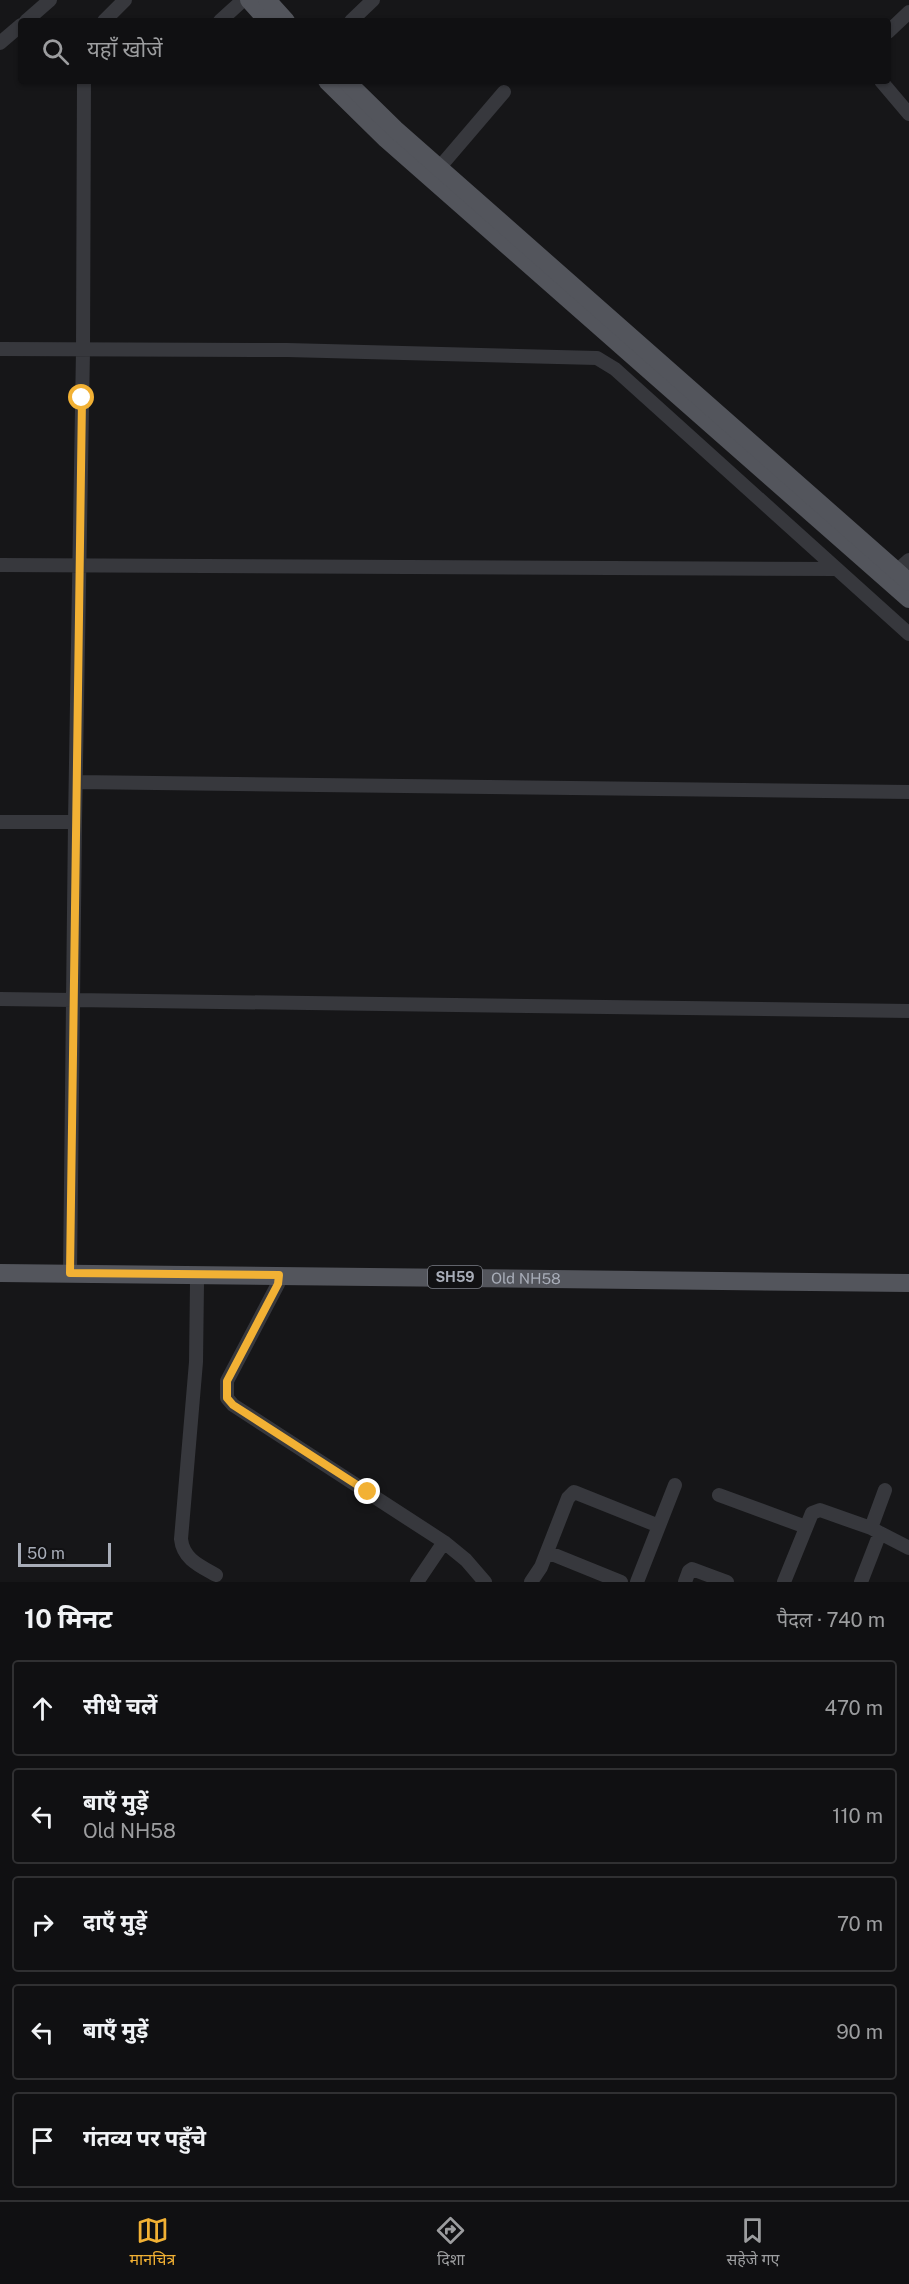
<!DOCTYPE html>
<html lang="hi">
<head>
<meta charset="utf-8">
<style>
  :root { --surface:#101012; --page:#19191b; --text:#f1f3f6; --muted:#9c9d9f; --line:#303032; --accent:#f2b134 }
  body { margin:0; font-family:"Public Sans","Noto Sans Devanagari",sans-serif; background:var(--page); color:var(--text) }
  .scale { position:absolute; left:18px; bottom:15px; width:93px; box-sizing:border-box; padding-left:6px; border:3px solid #a8adb8; border-top:0; font-size:16px; line-height:21px; white-space:nowrap; color:#a8adb8; -webkit-text-stroke:4px #111113; paint-order:stroke }
  .stop { position:absolute; width:18px; height:18px; margin:-14px; border:4px solid #f2b134; border-radius:50%; background:#fff }
  .stop.end { background:#f2b134; border-color:#fff; box-shadow:0 2px 6px #0008 }
  .list { margin:0; padding:0; list-style:none }
  h2 { display:flex; justify-content:space-between; align-items:center; height:78px; margin:0; padding:0 24px; font-size:26px }
  h2 small { font-size:20px; font-weight:400; color:var(--muted) }
  .list li { display:grid; grid-template-columns:39px 1fr auto; gap:18px; align-items:center; box-sizing:border-box; height:96px; margin:0 12px 12px; padding:0 12px; border:2px solid var(--line); border-radius:6px }
  .list b { display:block; font-size:22px; white-space:nowrap }
  .list p { margin:0; font-size:20px; white-space:nowrap; color:var(--muted) }
  .list em { font-size:20px; font-style:normal; color:var(--muted) }
  .icon { flex:none; width:33px; height:33px; fill:none; stroke:currentColor; stroke-width:2; stroke-linecap:round; stroke-linejoin:round }
  .map { position:relative; flex:none; width:909px; height:1582px; overflow:hidden }
  .search { position:absolute; background:var(--surface); box-shadow:0 2px 4px #0004; left:18px; right:18px; top:18px; height:66px; display:flex; align-items:center; gap:15px; box-sizing:border-box; padding:0 21px; border-radius:6px; color:var(--muted); font-size:22px }
  .sheet { height:618px; background:var(--surface) }
  nav { display:flex; justify-content:space-around; align-items:center; box-sizing:border-box; height:84px; border-top:2px solid var(--line); background:var(--surface); font-size:16px; color:var(--muted) }
  nav a { display:grid; justify-items:center; gap:3px }
  nav .on { color:var(--accent) }
  .map>svg:first-child { display:block }
</style>
</head>
<body>
<div class="map">
<svg width="909" height="1582" viewBox="0 0 909 1582">
  <rect width="100%" height="100%" fill="#161618"/>
  <g fill="none" stroke-linecap="round" stroke-linejoin="round">
    <path stroke="#37383d" stroke-width="14" d="M26,21L50,0
      M104,21L125,0
      M220,21L243,0
      M351,21L373,0
      M888,32L909,12
      M0,43L21,25
      M881,81L909,114
      M439,168L504,92
      M0,349L287,350L597,358L615,369L909,634
      M0,565L837,569
      M891,576L909,560
      M76,782L909,792
      M0,822H75L83,350L84,81
      M0,999L909,1011
      M70,1273L75,822
      M279,1275L278,1284L227,1381V1398L233,1405L444,1542L466,1560L485,1582
      M197,1283L196,1362L181,1539C183,1559 200,1566 216,1575
      M719,1495L806,1527
      M880,1533L909,1548
      M547,1552L621,1582
      M417,1582L444,1542
      M531,1582L541,1567L568,1498L574,1492L659,1526
      M637,1582L675,1485
      M685,1582L689,1571L692,1569L727,1582
      M784,1582L812,1513L820,1510L871,1528L885,1490
      M861,1582L880,1533L871,1528"/>
    <g stroke="#53555c" stroke-width="18">
      <path d="M249,0L268,21"/>
      <path d="M267,0L286,21"/>
      <path d="M327,81L386,139L909,599"/>
      <path d="M346,81L395,129L909,582"/>
      <path id="s1" d="M0,1273L909,1283"/>
    </g>
  </g>
  <g fill="none" stroke-linecap="round" stroke-linejoin="round">
    <path stroke="#f2b134" stroke-width="8" d="M82,398L70,1273L279,1275L278,1284L227,1381V1398L233,1405L368,1492"/>
  </g>
  <g text-anchor="middle" stroke-width="6" stroke-linejoin="round" paint-order="stroke">
    <rect fill="#111113" stroke="#7b7e86" stroke-width="1.5" x="428" y="1266" width="54" height="22" rx="4.5"/>
    <g font-size="14" font-weight="bold" fill="#a8adb8">
      <text x="455" y="1282">SH59</text>
    </g>
    <g font-size="15" fill="#a8adb8" stroke="#111113">
      <text dy="5" stroke="none"><textPath href="#s1" startOffset="526">Old NH58</textPath></text>
    </g>
  </g>
</svg>
<div class="scale">50 m</div>
<div class="stop" style="left:82px;top:398px"></div>
<div class="stop end" style="left:368px;top:1492px"></div>
<div class="search"><svg class="icon" aria-label="search" viewBox="0 0 24 24"><circle cx="10" cy="10" r="6"/><path d="M15 15l6 6"/></svg>यहाँ खोजें</div>
</div>
<section class="sheet">
<h2>10 मिनट<small>पैदल · 740 m</small></h2>
<ul class="list">
<li><svg class="icon" aria-label="ahead" viewBox="0 0 24 24"><path d="M12 20V5M6 11l6-6 6 6"/></svg><div><b>सीधे चलें</b></div><em>470 m</em></li>
<li><svg class="icon" aria-label="left" viewBox="0 0 24 24"><path d="M17 20v-9H6M10 6l-5 5 5 5"/></svg><div><b>बाएँ मुड़ें</b><p>Old NH58</p></div><em>110 m</em></li>
<li><svg class="icon" aria-label="right" viewBox="0 0 24 24"><path d="M7 20v-9h11M14 6l5 5-5 5"/></svg><div><b>दाएँ मुड़ें</b></div><em>70 m</em></li>
<li><svg class="icon" aria-label="left" viewBox="0 0 24 24"><path d="M17 20v-9H6M10 6l-5 5 5 5"/></svg><div><b>बाएँ मुड़ें</b></div><em>90 m</em></li>
<li><svg class="icon" aria-label="arrive" viewBox="0 0 24 24"><path d="M6 21V4h12l-3 4 3 4H6"/></svg><div><b>गंतव्य पर पहुँचे</b></div></li>
</ul>
</section>
<nav>
<a class="on"><svg class="icon" aria-label="map" viewBox="0 0 24 24"><path d="M3 6l6-2 6 2 6-2v14l-6 2-6-2-6 2zM9 4v14M15 6v14"/></svg>मानचित्र</a>
<a><svg class="icon" aria-label="directions" viewBox="0 0 24 24"><path d="M12 3l9 9-9 9-9-9zM9 14v-3h6M13 9l2 2-2 2"/></svg>दिशा</a>
<a><svg class="icon" aria-label="saved" viewBox="0 0 24 24"><path d="M7 4h10v16l-5-4-5 4z"/></svg>सहेजे गए</a>
</nav>
</body>
</html>
